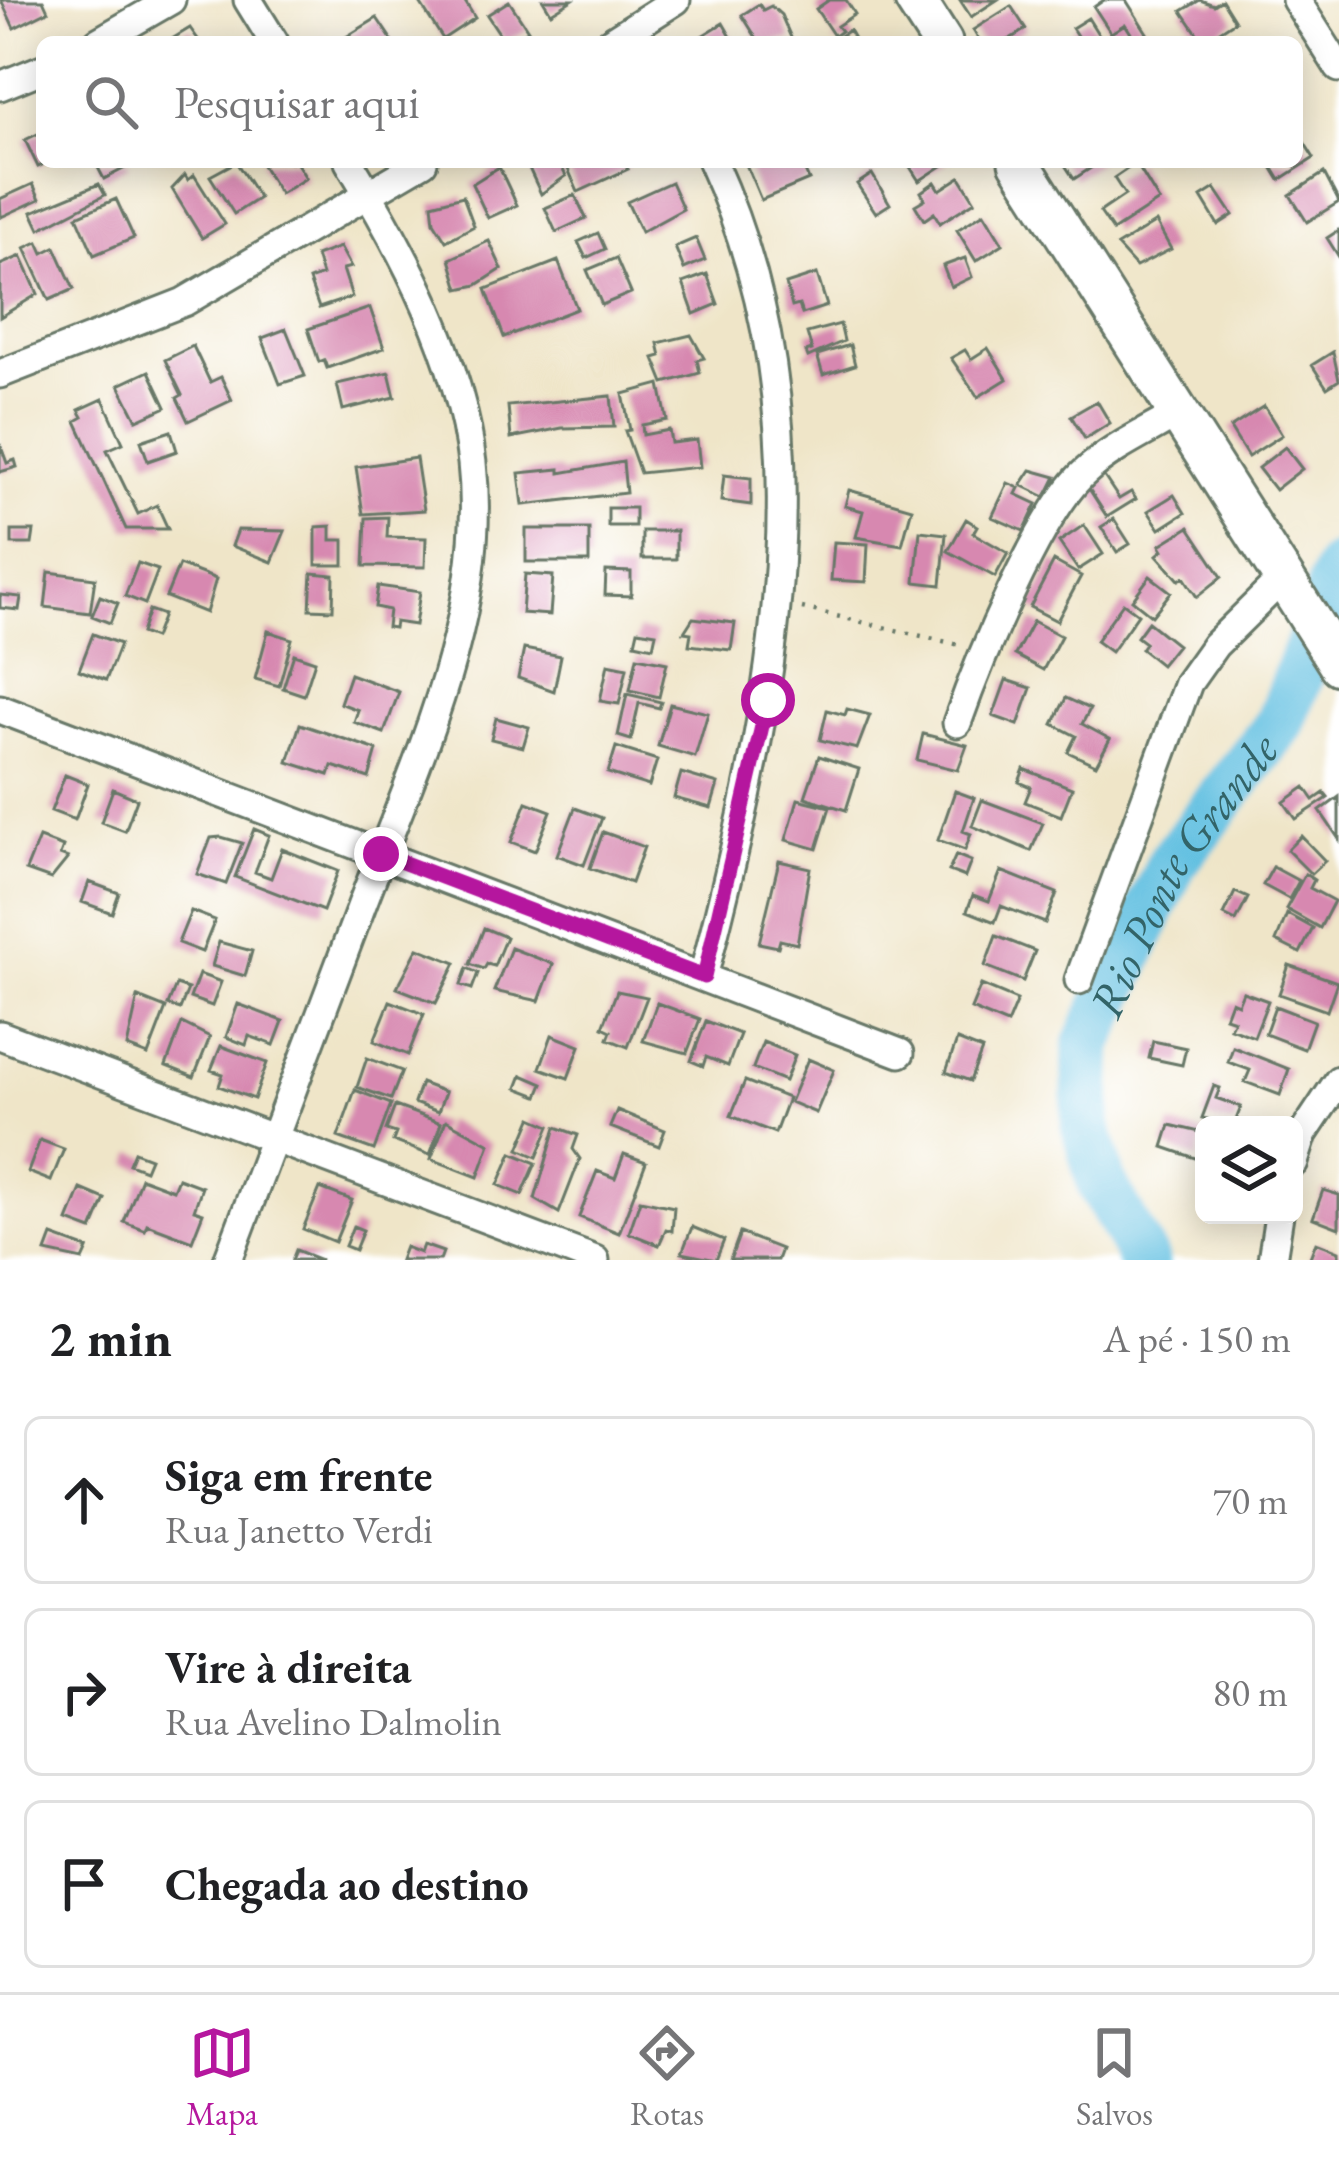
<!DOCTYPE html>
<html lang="pt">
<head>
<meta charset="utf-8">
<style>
  :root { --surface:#fff; --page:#f2f2f2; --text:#202124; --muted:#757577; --line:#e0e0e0; --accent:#b5179e }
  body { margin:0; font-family:"EB Garamond",serif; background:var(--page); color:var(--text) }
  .controls { position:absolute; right:36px; bottom:36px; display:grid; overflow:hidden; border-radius:18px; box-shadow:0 6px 30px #0003 }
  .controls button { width:108px; height:108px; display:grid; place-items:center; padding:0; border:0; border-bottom:3px solid var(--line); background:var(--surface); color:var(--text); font:60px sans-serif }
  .stop { position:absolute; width:36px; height:36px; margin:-27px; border:9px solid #b5179e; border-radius:50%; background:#fff }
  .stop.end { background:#b5179e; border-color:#fff; box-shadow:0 3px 12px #0008 }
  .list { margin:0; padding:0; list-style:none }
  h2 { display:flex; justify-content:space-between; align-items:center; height:156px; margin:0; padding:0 48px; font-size:51px }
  h2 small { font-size:39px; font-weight:400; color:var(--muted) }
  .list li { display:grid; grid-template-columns:78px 1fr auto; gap:36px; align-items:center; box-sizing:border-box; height:168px; margin:0 24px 24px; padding:0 24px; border:3px solid var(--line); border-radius:18px }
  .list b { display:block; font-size:45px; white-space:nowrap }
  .list p { margin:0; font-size:39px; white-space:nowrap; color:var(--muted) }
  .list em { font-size:39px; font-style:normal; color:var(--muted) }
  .icon { flex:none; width:66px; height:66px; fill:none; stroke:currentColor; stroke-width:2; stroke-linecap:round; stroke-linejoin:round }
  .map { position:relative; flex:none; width:1339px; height:1260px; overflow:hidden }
  .search { position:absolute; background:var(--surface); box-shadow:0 6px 30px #0003; left:36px; right:36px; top:36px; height:132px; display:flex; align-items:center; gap:30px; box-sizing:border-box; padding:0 42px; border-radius:18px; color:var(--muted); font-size:45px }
  .sheet { height:732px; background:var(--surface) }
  nav { display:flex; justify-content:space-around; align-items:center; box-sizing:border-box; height:168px; border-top:3px solid var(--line); background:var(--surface); font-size:33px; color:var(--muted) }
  nav a { display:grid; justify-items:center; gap:6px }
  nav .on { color:var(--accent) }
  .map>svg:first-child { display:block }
</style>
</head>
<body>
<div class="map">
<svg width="1339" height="1260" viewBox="0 0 1339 1260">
  <rect width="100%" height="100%" fill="#fff"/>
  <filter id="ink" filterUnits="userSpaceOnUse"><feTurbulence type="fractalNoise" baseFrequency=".00833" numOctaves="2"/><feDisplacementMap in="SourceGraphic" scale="24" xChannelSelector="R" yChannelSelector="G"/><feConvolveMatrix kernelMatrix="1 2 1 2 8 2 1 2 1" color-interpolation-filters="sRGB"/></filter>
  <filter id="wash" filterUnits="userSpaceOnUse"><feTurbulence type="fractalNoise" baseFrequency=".004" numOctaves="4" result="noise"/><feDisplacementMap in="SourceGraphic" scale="48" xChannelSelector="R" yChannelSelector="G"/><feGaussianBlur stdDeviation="2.7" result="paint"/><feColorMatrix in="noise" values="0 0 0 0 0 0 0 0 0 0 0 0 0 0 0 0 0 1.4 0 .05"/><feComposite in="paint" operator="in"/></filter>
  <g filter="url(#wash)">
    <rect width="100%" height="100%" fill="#efe5c8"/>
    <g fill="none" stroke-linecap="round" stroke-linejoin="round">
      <path stroke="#62c0e1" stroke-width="51" id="s1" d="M1144,1260L1102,1184L1086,1126L1088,1045L1172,863L1280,723L1339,568"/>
    </g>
    <g id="blocks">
      <path fill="#d788b0" d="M1,0H43L48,11L14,28Z
        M418,0H464L475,18L443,39Z
        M543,0H572L551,13Z
        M829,0H846L855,14L837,26L841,31L834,36L816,9Z
        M960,0H997L971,17Z
        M1104,0H1126L1147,33L1136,41L1125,24L1111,33L1094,7Z
        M1200,0L1214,5L1222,0L1235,21L1203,42L1182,11Z
        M509,1L528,30L505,42L487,15Z
        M759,4L763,10L771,6L781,15L792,40L759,42L742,15Z
        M1011,6L1026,29L1005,42H980L973,30Z
        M377,18L393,42H349L346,37Z
        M1088,18L1103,42H1081L1072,28Z
        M723,23L734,42H699L697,39Z
        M190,28L200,42H167Z
        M849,30L856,42H831Z
        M1297,131L1314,158L1280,180L1269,162H1297Z
        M42,132V165L38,167L25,140Z
        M95,162H126L129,166L104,179Z
        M236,162L259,198L234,214L210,176Z
        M260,162H296L306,178L280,194Z
        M526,162H559L566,176L541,194Z
        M565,162H624L628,169L578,192Z
        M745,162H801L809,180L761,200Z
        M907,162H948L919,181Z
        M1063,162H1100L1074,179Z
        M1136,163L1159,201L1113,231L1100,212L1125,195L1114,178Z
        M499,167L517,205L488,218L472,184Z
        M1324,173L1339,202L1307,222L1290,195Z
        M872,174L890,204L876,213L857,184Z
        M185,175L188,180L194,175L225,224L202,238L172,189Z
        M960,177L975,201L940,223L934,213L924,220L915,205L925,199L921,192L935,182L940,190Z
        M671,182L683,209L641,232L627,202Z
        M33,184L40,199L1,217L0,199Z
        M99,184L105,195L40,229L32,212Z
        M1215,188L1233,215L1218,225L1201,197Z
        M575,195L586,218L556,232L545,208Z
        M463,196L474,226L446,241L434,222L432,204Z
        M116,199L134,238L94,255L77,216Z
        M984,213L1003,244L976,261L957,230Z
        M1156,222L1171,249L1136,267L1117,246Z
        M1339,230V257L1327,238Z
        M598,233L605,249L586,258L578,242Z
        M696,238L705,260L684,269L675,247Z
        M489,241L502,269L477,285L459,289L450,259Z
        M38,242L43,253L55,247L74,289L49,300L25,248Z
        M340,247L351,267L343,269L352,297L319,308L309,280L322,275L316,256Z
        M21,256L38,294L0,317V265Z
        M616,258L631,293L602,305L587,270Z
        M965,258L972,277L951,287L943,266Z
        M558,261L577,309L504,337L486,289Z
        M707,274L718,304L694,314L683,283Z
        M817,274L827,306L802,314L799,305L792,307L786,284Z
        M370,308L384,348L327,368L324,360L319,362L308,329Z
        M840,324L844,341L808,357L806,352L812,350L807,333Z
        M286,329L305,376L280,384L262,338Z
        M691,335L704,358L697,360L700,373L664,383L654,358L661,356L658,343Z
        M850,345L855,365L823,375L817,355Z
        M193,346L210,382L221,377L232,400L188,421L177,398L182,395L165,360Z
        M988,348L1007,379L978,397L951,358L965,350L971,359Z
        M1333,352L1339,380L1327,388L1312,365Z
        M149,371L166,407L137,420L119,385Z
        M389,372L395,397L343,410L337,384Z
        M660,384L667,420L642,425L643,435L669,430L671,443L697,440L700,467L640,473L625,431L630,430L623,394Z
        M611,396L614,427L562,428L511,438L508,406Z
        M103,399L123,443L107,450L138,514L157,505L168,529H126L76,421L83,417L79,410Z
        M1097,401L1110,423L1085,439L1071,416Z
        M1264,406L1282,435L1248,457L1230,428Z
        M171,431L177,451L148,461L141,441Z
        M0,444L7,463L15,460L17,467L0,472Z
        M1285,447L1302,469L1275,490L1258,468Z
        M416,458L424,510L363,514L356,467Z
        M623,462L626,493L523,505L519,473L560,469V473Z
        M1031,470L1056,477L1046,497L1021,485Z
        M1101,472L1119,499L1131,492L1136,499L1107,517L1086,484Z
        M724,475L751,478V505L721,501Z
        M1008,483L1019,488L1016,494L1037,504L1024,531L992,517Z
        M849,490L912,508L902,545L856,537L863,511L845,506Z
        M1174,495L1185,513L1160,529L1148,511Z
        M608,508H635V526H608Z
        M388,517L387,537L426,538L425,567L364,566L366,518Z
        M966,519L977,526L973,533L1008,553L995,577L948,551Z
        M1114,519L1130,544L1117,552L1101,527Z
        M1084,525L1103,554L1078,570L1059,542Z
        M331,526V540H344V565H316V527Z
        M1189,527L1222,577L1197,597L1184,577L1179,580L1157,555L1163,550L1160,545Z
        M526,529H589V562H526Z
        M238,530L285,531L272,562L232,546Z
        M12,531H34L32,544H12Z
        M642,531H676V559H642Z
        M920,531L946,534L941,585L915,582Z
        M834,542L868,544L866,582L831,580Z
        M1054,561L1081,576L1057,621L1030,607Z
        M138,563L158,570L145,604L125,596Z
        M179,565L216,579L206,613L166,597Z
        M606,571L631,572V596L605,595Z
        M49,572L95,578L90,613L45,607Z
        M312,573L334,575L333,610L310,609Z
        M525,574L553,576L550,615L522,613Z
        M1150,576L1171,592L1152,616L1132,600Z
        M378,586L420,592L415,625L395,622L394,628L387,627L389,610L375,607Z
        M0,595L21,597L19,610L0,608Z
        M100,596L118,603L110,623L92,616Z
        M1123,603L1138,614L1111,652L1096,641Z
        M149,610L163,615L154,638L141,633Z
        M693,618L735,623L731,650L689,645L691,633L684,632Z
        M1033,621L1061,636L1043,670L1015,655Z
        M1148,622L1177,645L1161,665L1141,649L1145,643L1137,637Z
        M638,630L656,633L653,647L635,643Z
        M268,631L292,639L279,686L255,679Z
        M93,634L120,644L106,680L79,670Z
        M524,649L561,656L554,691L518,678Z
        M294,654L315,661L304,695L283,688Z
        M637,657L667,663L659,697L630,690Z
        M608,664L627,668L619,704L600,701Z
        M350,674L399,692L384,733L354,722L358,710L340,703Z
        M1006,680L1031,688L1018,725L993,716Z
        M627,694L661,702L659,708L639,703L631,740L618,736Z
        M1066,698L1090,709L1082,724L1110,739L1096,765L1068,752L1076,736L1053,724Z
        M670,704L708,713L695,757L658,746Z
        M847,709L870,715L857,749L820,740L827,710L845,715Z
        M496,718L529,727L523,747L491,739Z
        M300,724L377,750L369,778L332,766L329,775L288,762Z
        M923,734L967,745L958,770L917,760Z
        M616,747L657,760L649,786L608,773Z
        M819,756L859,769L846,810L805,797Z
        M1024,769L1072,788L1061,816L1025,802L1031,787L1019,782Z
        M681,773L718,784L711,808L674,798Z
        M65,775L88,784L75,820L51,811Z
        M1305,787L1314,800L1324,793L1328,798L1296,819L1284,802Z
        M113,789L137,799L125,831L101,822Z
        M955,791L974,798L963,831L971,834L965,850L938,840Z
        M1339,797V839L1320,811Z
        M798,799L830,807L817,849L786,840Z
        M982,800L1043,823L1031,851L972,826Z
        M527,802L551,811L535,851L511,842Z
        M575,808L602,818L584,865L557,855Z
        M254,829L269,835L255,872L271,878L282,849L338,871L323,911L235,877Z
        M603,832L644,847L631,883L590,868Z
        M1301,836L1325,861L1311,874L1287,850Z
        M221,837L242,843L226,884L197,874L211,838Z
        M39,838L63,847L60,855L68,858L51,879L26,870Z
        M956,855L971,861L965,877L949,871Z
        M779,861L810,868L797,944L780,940L778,947L759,943Z
        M1273,867L1299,881L1289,899L1263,885Z
        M1001,871L1057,893L1045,923L1001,906L995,922L967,911L973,895L989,901Z
        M1305,874L1314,880L1310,888L1334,901L1320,928L1286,909Z
        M89,882L119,893L112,913L82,902Z
        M1235,892L1248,898L1236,921L1224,915Z
        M191,911L215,920L202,952L178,943Z
        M1287,914L1313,928L1300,953L1276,941Z
        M484,928L506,937L494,966L487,964L484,969L470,964Z
        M996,936L1035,951L1023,981L985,966Z
        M219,942L252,951L245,976L212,966Z
        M418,948L456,963L436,1003L397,988Z
        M511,948L553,964L539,1001L494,991Z
        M1289,965L1337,982L1327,1011L1279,994Z
        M467,968L478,973L472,989L461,985Z
        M199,974L221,982L212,1006L190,998Z
        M176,985L188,989L180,1009L168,1005Z
        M981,985L1017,1000L1007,1024L971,1009Z
        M617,991L647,997L628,1047L608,1039L611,1031L603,1027Z
        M1243,992L1268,1001L1254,1037L1230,1028L1234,1020L1225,1017L1231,1001L1238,1004Z
        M138,997L166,1008L148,1055L127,1047Z
        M390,1001L424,1014L408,1055L374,1041Z
        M657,1003L700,1019L687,1053L643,1041Z
        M238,1004L283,1021L274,1045L249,1036L246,1045L226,1037Z
        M1275,1006L1314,1021L1304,1049L1265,1034Z
        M706,1021L740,1034L728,1066L706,1057L703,1066L691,1061Z
        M182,1023L210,1037L194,1077L166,1066Z
        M552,1035L580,1046L568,1078L540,1068Z
        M957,1040L982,1050L970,1081L946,1072Z
        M1153,1041L1186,1048L1182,1065L1149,1058Z
        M763,1042L795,1055L785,1081L753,1068Z
        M221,1046L267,1063L254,1099L219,1086L223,1074L211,1070Z
        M1233,1047L1289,1069L1280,1095L1245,1082L1250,1070L1228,1062Z
        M367,1058L402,1071L391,1099L357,1087Z
        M808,1059L834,1070L816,1113L790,1102Z
        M522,1075L543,1084L538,1096L517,1088Z
        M745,1081L788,1098L775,1133L731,1116Z
        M421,1083L445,1092L438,1112L414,1103Z
        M1214,1086L1220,1088L1216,1098L1241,1107L1234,1125L1202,1118Z
        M355,1090L391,1104L374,1150L338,1137Z
        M395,1106L441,1123L430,1155L393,1141L396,1133L386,1130Z
        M617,1110L665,1130L659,1146L610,1127Z
        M532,1118L550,1126L537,1157L519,1149Z
        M446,1120L490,1144L478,1177L431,1159Z
        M1170,1125L1204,1133L1198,1159L1163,1147Z
        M556,1127L578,1135L573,1149L580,1159L559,1213L535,1199Z
        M40,1140L64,1149L51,1181L28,1172Z
        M134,1152L150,1158L145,1170L129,1164Z
        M512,1153L536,1163L522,1195L498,1185Z
        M624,1154L646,1162L619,1233L579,1217L597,1171L615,1178Z
        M141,1178L173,1190L178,1178L202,1187L194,1210L203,1213L192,1241L147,1224L145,1230L124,1222Z
        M320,1188L352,1200L335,1242L303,1229Z
        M81,1189L105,1199L92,1230L68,1221Z
        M1323,1190L1339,1195V1228L1313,1218Z
        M640,1200L674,1207L672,1231L666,1229L659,1245L629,1233Z
        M353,1226L363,1230L355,1250L345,1246Z
        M692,1227L724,1240L716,1260L682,1253Z
        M740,1233L781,1249L777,1260H730Z
        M52,1236L88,1249L83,1260L46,1252Z
        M1316,1242L1339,1251V1260H1309Z
        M423,1245L443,1252L440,1260H400L405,1247L420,1253Z
        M296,1250L321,1260H292Z"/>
    </g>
  </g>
  <g filter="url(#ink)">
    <use href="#blocks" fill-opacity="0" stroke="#687868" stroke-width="3"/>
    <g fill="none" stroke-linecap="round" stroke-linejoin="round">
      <defs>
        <path id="minor" d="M248,0L274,42
          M1296,0L1339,68
          M98,42L171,0
          M610,42L676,0
          M0,86L42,69
          M0,374L184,302L423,162
          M0,709L900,1053
          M957,723C978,663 1039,514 1084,473C1111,448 1147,432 1179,413
          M703,977C773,707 833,428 712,162
          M1079,980L1188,683L1215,645L1283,578
          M0,1035L595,1260
          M1294,1162L1303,1134L1339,1080
          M228,1260C273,1141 318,1021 363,902C415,765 489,613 472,463C460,357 404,252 349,162
          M1272,1260L1279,1215"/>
        <path id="secondary" d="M915,0L942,42
          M1019,162L1339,665"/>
      </defs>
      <use href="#minor" stroke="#687868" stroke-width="33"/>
      <use href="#secondary" stroke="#687868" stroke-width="45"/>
      <path stroke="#687868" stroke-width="4.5" stroke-dasharray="3 9" stroke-linecap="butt" d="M802,608L960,645"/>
      <use href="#minor" stroke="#fff" stroke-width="27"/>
      <use href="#secondary" stroke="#fff" stroke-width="39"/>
    </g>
  </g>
  <g fill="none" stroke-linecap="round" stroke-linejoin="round" filter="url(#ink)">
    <path stroke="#b5179e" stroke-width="15" d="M381,854L704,977L768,700"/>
  </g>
  <g text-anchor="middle" stroke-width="9" stroke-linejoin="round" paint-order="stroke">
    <g font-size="48" font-style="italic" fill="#336468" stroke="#fff">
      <text dy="17" stroke="none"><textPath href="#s1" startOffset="423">Rio Ponte Grande</textPath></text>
    </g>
  </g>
</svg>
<div class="controls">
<button><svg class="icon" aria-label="layers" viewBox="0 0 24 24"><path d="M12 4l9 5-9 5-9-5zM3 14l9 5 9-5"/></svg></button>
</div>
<div class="stop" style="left:768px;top:700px"></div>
<div class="stop end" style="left:381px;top:854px"></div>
<div class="search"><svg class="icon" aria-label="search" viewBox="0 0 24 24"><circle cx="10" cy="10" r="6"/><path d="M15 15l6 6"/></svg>Pesquisar aqui</div>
</div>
<section class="sheet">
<h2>2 min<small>A pé · 150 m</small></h2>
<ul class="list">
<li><svg class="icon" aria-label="ahead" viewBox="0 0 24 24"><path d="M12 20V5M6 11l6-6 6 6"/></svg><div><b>Siga em frente</b><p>Rua Janetto Verdi</p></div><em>70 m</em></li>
<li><svg class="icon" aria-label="right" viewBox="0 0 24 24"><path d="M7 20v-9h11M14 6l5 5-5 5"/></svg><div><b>Vire à direita</b><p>Rua Avelino Dalmolin</p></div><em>80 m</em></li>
<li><svg class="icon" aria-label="arrive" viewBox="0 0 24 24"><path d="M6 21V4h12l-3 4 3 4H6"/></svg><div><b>Chegada ao destino</b></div></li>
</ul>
</section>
<nav>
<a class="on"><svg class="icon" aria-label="map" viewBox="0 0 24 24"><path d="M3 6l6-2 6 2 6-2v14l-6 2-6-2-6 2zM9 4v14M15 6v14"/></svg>Mapa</a>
<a><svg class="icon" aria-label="directions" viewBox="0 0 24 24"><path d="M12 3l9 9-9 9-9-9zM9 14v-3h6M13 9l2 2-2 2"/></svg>Rotas</a>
<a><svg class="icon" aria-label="saved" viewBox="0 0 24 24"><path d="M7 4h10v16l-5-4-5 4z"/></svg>Salvos</a>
</nav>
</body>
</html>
